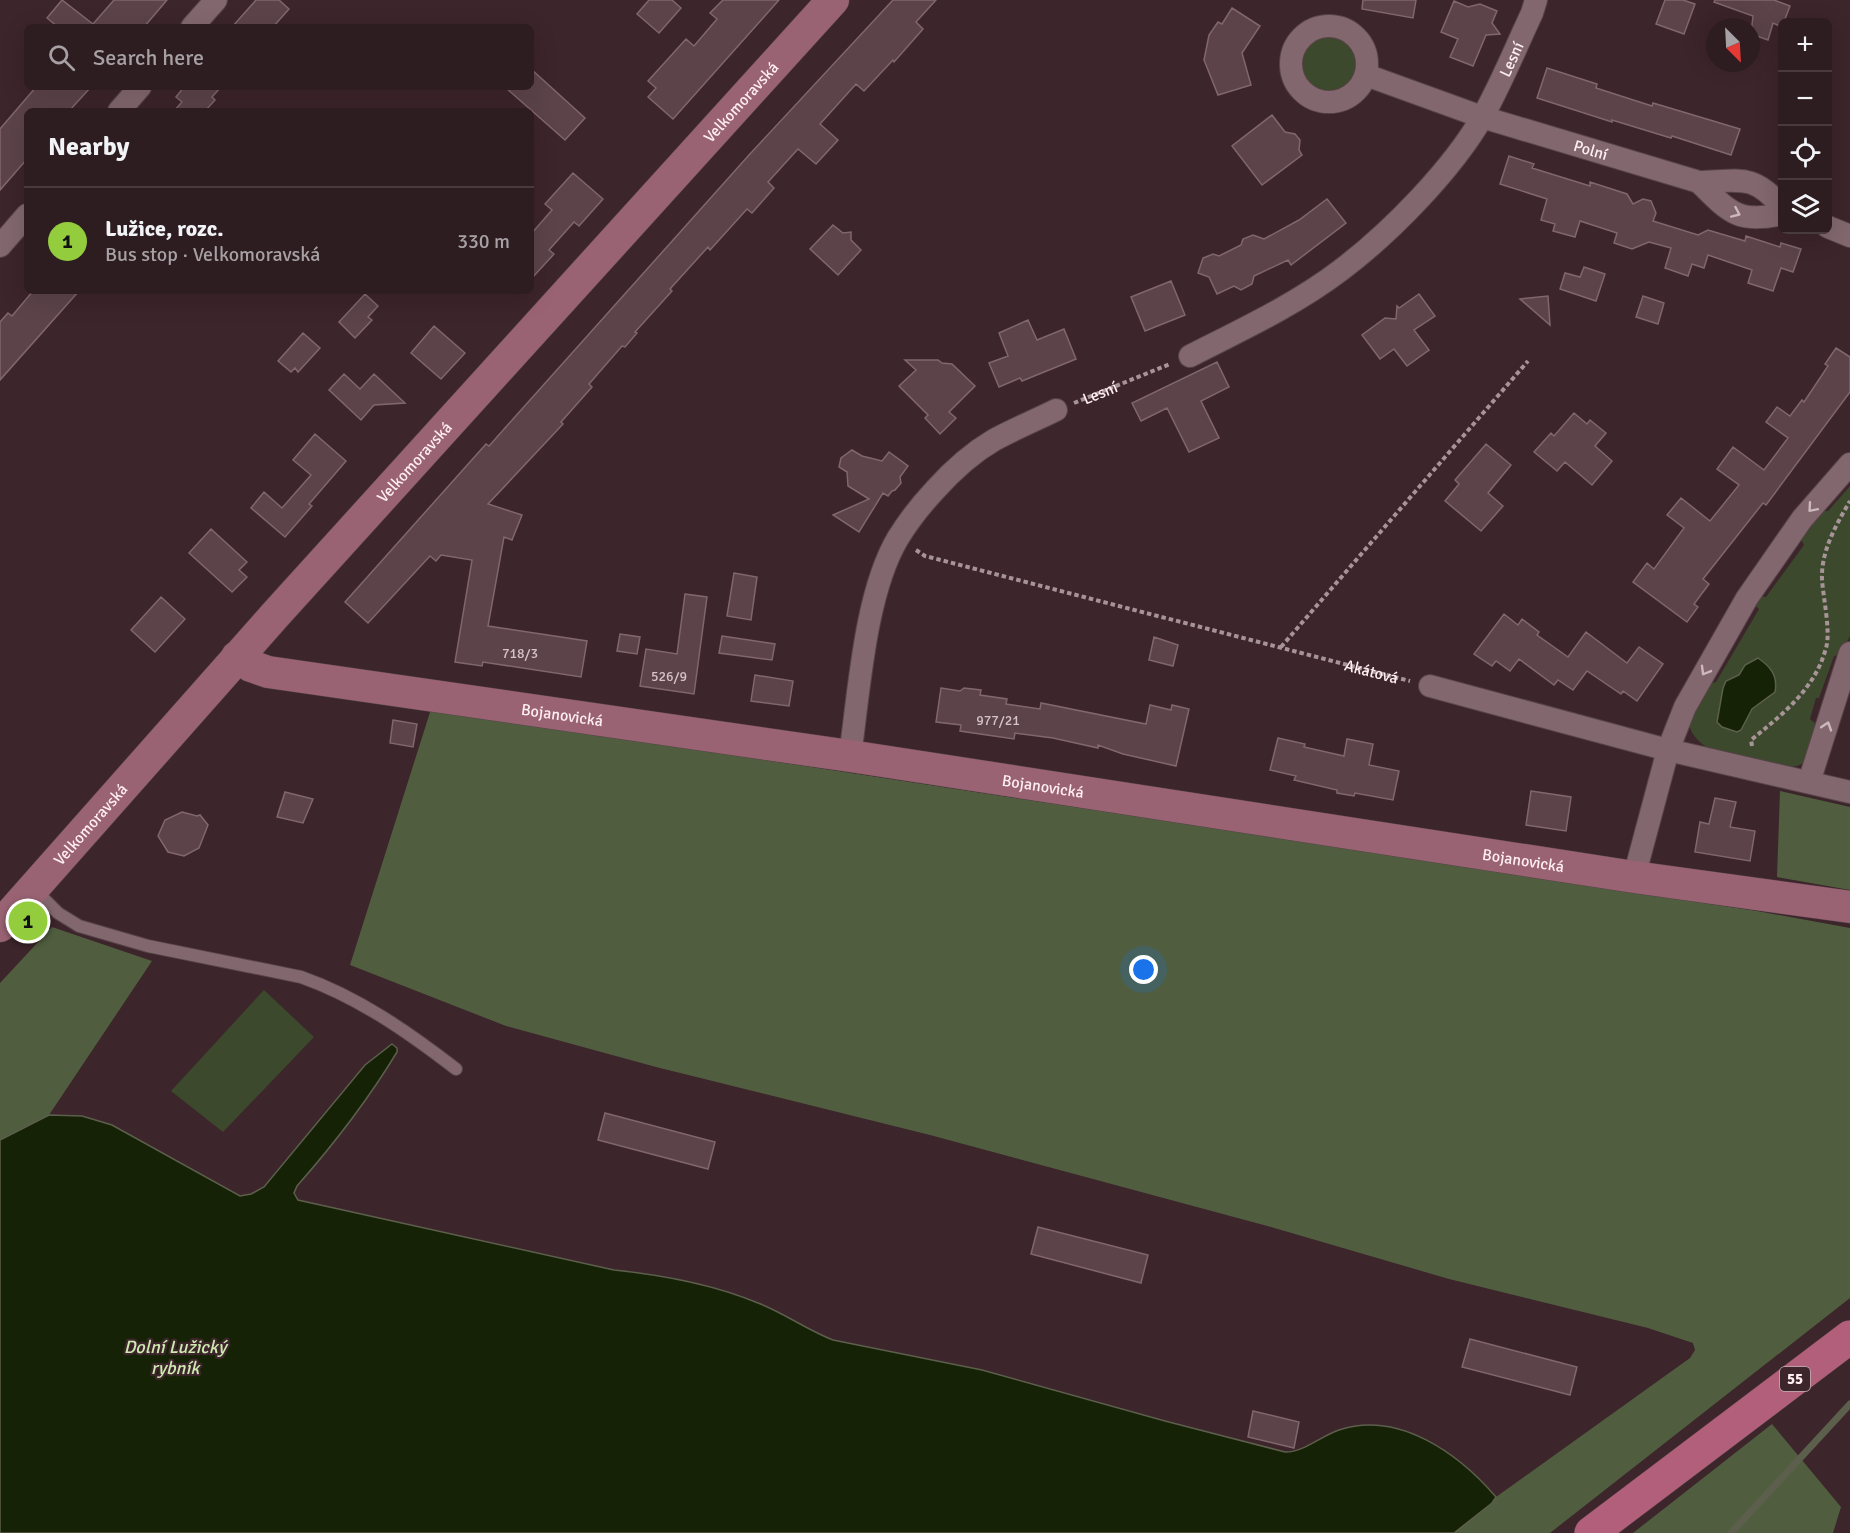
<!DOCTYPE html>
<html lang="en">
<head>
<meta charset="utf-8">
<style>
  :root { --surface:#2d1c20; --page:#352529; --text:#f1f3f6; --muted:#a7a1a5; --line:#483a3e; --accent:#93cc3d }
  body { margin:0; font-family:Signika,sans-serif; background:var(--page); color:var(--text) }
  .controls { position:absolute; right:18px; top:18px; display:grid; overflow:hidden; border-radius:9px; box-shadow:0 6px 24px #0002 }
  .controls button { width:54px; height:54px; display:grid; place-items:center; padding:0; border:0; border-bottom:2px solid var(--line); background:var(--surface); color:var(--text); font:30px sans-serif }
  .compass { position:absolute; left:1706px; top:18px; width:54px; height:54px; border-radius:50%; background:var(--surface); box-shadow:0 6px 24px #0002; rotate:156deg }
  .you { position:absolute; left:1144px; top:970px; width:21px; height:21px; margin:-15px; border:4px solid #fff; border-radius:50%; background:#1a73e8; box-shadow:0 0 0 9px #1a73e833 }
  .badge { display:grid; place-items:center; width:39px; height:39px; border-radius:50%; background:var(--accent); color:#111; font-size:20px; font-weight:700 }
  .pin { position:absolute; translate:-50% -50%; border:3px solid #fff; box-shadow:0 2px 6px #0006 }
  .list { margin:0; padding:0; list-style:none }
  h2 { display:flex; justify-content:space-between; align-items:center; height:78px; margin:0; padding:0 24px; font-size:26px }
  h2 small { font-size:20px; font-weight:400; color:var(--muted) }
  .list li { display:grid; grid-template-columns:39px 1fr auto; gap:18px; align-items:center; box-sizing:border-box; height:108px; padding:0 24px; border-top:2px solid var(--line) }
  .list b { display:block; font-size:22px; white-space:nowrap }
  .list p { margin:0; font-size:20px; white-space:nowrap; color:var(--muted) }
  .list em { font-size:20px; font-style:normal; color:var(--muted) }
  .icon { flex:none; width:33px; height:33px; fill:none; stroke:currentColor; stroke-width:2; stroke-linecap:round; stroke-linejoin:round }
  .map { position:relative; flex:none; width:1850px; height:1533px; overflow:hidden }
  .search { position:absolute; background:var(--surface); box-shadow:0 6px 24px #0002; left:24px; top:24px; width:510px; height:66px; display:flex; align-items:center; gap:15px; box-sizing:border-box; padding:0 21px; border-radius:9px; color:var(--muted); font-size:22px }
  .panel { position:absolute; background:var(--surface); box-shadow:0 6px 24px #0002; left:24px; top:108px; width:510px; height:186px; border-radius:9px }
  .map>svg:first-child { display:block }
</style>
</head>
<body>
<div class="map">
<svg width="1850" height="1533" viewBox="0 0 1850 1533">
  <rect width="100%" height="100%" fill="#3c252b"/>
  <path fill="#3c492c" d="M1297 65a32 32 0 1 1 64 0a32 32 0 1 1-64 0Z
    M1850,486V636L1840,655L1834,656L1819,698H1816L1810,719L1819,727L1806,762L1797,766L1791,767L1706,747C1675,723 1693,710 1709,684L1716,682L1759,609L1755,605L1760,596L1766,597L1804,545L1800,537L1822,511H1828Z
    M264,990L314,1037L223,1132L171,1091Z"/>
  <path fill="#505e3f" d="M431,709L1757,911L1850,928V1298L1550,1533H1454L1492,1503L1496,1497L1690,1358L1695,1350L1693,1343L1648,1328L1449,1279L1271,1227L930,1135L656,1067L506,1026L350,965Z
    M1780,791L1850,807V890L1777,877Z
    M52,927L152,961L49,1115L0,1140V983Z
    M1772,1424L1841,1507L1833,1533H1633Z"/>
  <path fill="#162205" stroke="#5c5f4c" stroke-width="1.5" d="M1758,658C1771,667 1778,676 1775,692L1752,709L1741,730L1737,732L1722,727L1717,722L1723,688L1726,681L1739,675L1745,665Z
    M392,1044L397,1048V1052C368,1100 334,1144 297,1186L294,1193L298,1200L614,1270C663,1275 712,1284 758,1303C784,1313 807,1330 833,1340L982,1370L1165,1421L1285,1452C1302,1453 1321,1436 1339,1430C1399,1410 1459,1454 1496,1497L1492,1503L1454,1533H0V1140L49,1115L82,1116L112,1125L240,1196L251,1194L264,1187L365,1065Z"/>
  <g fill="none" stroke-linecap="round" stroke-linejoin="round">
    <path stroke="#5c5f4c" stroke-width="7" d="M1731,1533L1850,1404"/>
  </g>
  <path fill="#5c434a" stroke="#81666d" stroke-width="1.5" d="M62,0L93,24L114,0H167L144,27H58L47,18Z
    M256,0H279L289,9L273,27H232Z
    M649,0H672L681,8L659,33L637,14Z
    M723,0H779L673,119L648,97L656,88L648,81L686,39L694,46L717,19L710,13Z
    M893,0H936L916,22L923,29L894,62L893,60L864,91L856,84L820,124L838,140L816,164L798,149L768,182L774,188L752,213L747,209L710,250L708,247L670,289L672,291L635,332L637,333L625,347L622,346L589,384L592,387L561,422L563,424L488,504L522,515L512,540L504,537L488,626L587,641L581,677L483,662L482,666L455,662L472,560L441,555L436,561L430,556L368,623L345,602L486,444L489,446L749,155Z
    M1363,0H1416L1413,18L1362,9Z
    M1665,0H1683L1695,4L1684,34L1656,24Z
    M1715,0H1774L1790,6L1782,27L1773,23L1768,40L1751,34L1753,16L1714,2Z
    M1454,1L1468,7L1480,4L1497,11L1492,23L1500,34L1486,35L1473,66L1450,57L1458,39L1441,32Z
    M1232,8L1260,26L1242,53L1251,85L1218,95L1204,60L1209,35L1218,22L1222,24Z
    M1547,68L1597,84L1596,88L1652,106L1653,103L1740,129L1731,155L1672,136L1671,138L1612,120V122L1537,98Z
    M531,69L585,118L565,140L505,87H531Z
    M36,87H91L69,111H27V159L0,190V129Z
    M184,87H221L212,97L215,100L205,111H174L182,102L176,97Z
    M1272,115L1285,132L1295,134L1300,140L1299,150L1302,155L1262,185L1232,146Z
    M1509,156L1534,164L1532,168L1590,186V182L1627,194L1633,204L1643,199L1651,201L1656,213L1653,221L1698,235L1708,230L1745,241L1746,236L1780,247L1781,243L1801,249L1793,272L1781,268L1773,291L1748,283L1752,270L1708,255L1704,268L1692,264L1688,276L1665,268L1671,248L1649,242L1632,249L1614,243L1617,233L1580,221L1575,237L1553,231L1555,224L1541,220L1547,199L1500,184Z
    M573,173L603,199L579,226L574,222L549,250L554,254L531,279V234L552,210L545,204Z
    M1327,199L1346,223L1291,265L1288,260L1254,276L1252,284L1241,290L1234,286L1217,294L1209,277L1198,273L1203,258L1213,254L1219,256L1241,245L1243,239L1253,235L1264,239L1299,220Z
    M833,225L843,233L851,232V240L861,250L838,275L810,249Z
    M1584,267L1605,274L1596,301L1560,289L1565,273L1580,277Z
    M1171,281L1185,315L1145,331L1131,297Z
    M33,291H79L0,380V322L8,313L12,316Z
    M365,294L378,306L368,317L372,320L355,338L339,322Z
    M1419,294L1435,316L1414,330L1429,350L1407,366L1394,349L1380,359L1362,335L1385,318L1396,319L1397,306L1399,308Z
    M1548,296L1550,325L1520,299Z
    M1643,296L1664,303L1658,324L1636,317Z
    M1028,320L1037,340L1064,329L1076,359L1022,381L1020,378L999,387L989,363L1008,356L999,333Z
    M434,326L465,353L441,379L411,353Z
    M303,333L320,348L298,372L295,368L291,372L278,361Z
    M1836,348L1850,357V392L1766,505L1763,503L1703,579L1709,584L1694,604L1698,607L1687,622L1633,582L1647,563L1654,569L1684,528L1667,515L1681,498L1710,521L1739,485L1717,469L1733,447L1764,470L1788,438L1766,422L1777,407L1790,416L1802,400L1804,402L1828,366L1825,364Z
    M905,360H938L942,363L952,364L975,386L949,412L956,418L940,434L925,418L928,415L899,386L916,370Z
    M1217,362L1229,387L1201,401L1219,438L1189,452L1167,408L1141,421L1132,403Z
    M344,374L360,389L374,374L405,403L374,405L361,420L329,390Z
    M1574,413L1587,424L1590,420L1606,433L1595,446L1612,461L1592,485L1565,462L1557,471L1534,452L1551,433L1554,436Z
    M315,434L346,461L309,504L312,506L285,537L251,508L264,492L282,508L311,475L293,460Z
    M1486,444L1511,465L1488,493L1503,506L1481,531L1445,501L1459,484L1455,480Z
    M852,450L862,456L882,461L889,452L908,466L900,477L901,483L895,490L892,491L888,496L883,493L859,532L833,515L869,499L848,486L847,472L839,467L841,458Z
    M211,529L247,562L239,570L247,577L232,592L189,553Z
    M734,573L757,577L751,620L727,616Z
    M685,594L707,597L694,694L640,686L646,649L677,654Z
    M161,597L185,619L155,652L131,630Z
    M1504,614L1518,625L1522,619L1539,632L1537,635L1568,657L1586,632L1627,663L1639,647L1663,664L1637,701L1623,691L1621,694L1587,671L1573,690L1558,680L1554,685L1519,659L1510,671L1496,661L1492,666L1474,654Z
    M620,634L640,637L637,654L617,651Z
    M722,636L775,644L772,660L719,653Z
    M1154,637L1178,645L1173,666L1149,660Z
    M755,675L793,681L789,706L751,701Z
    M941,688L960,691L964,688L981,690L980,695L1007,699L1006,704L1040,709L1041,703L1146,724L1150,705L1171,710L1172,705L1189,709L1176,766L1123,754L1098,745V748L1053,738L1015,733L1014,739L960,731L961,725L936,722Z
    M393,720L417,724L413,747L390,743Z
    M1278,738L1305,744L1304,747L1344,756L1347,739L1373,744L1369,765L1399,771L1393,800L1355,793L1354,796L1337,793V790L1294,780L1296,776L1270,770Z
    M1531,791L1571,797L1566,831L1526,825Z
    M285,792L313,799L303,823L277,817Z
    M1715,798L1736,802L1730,827L1755,831L1750,861L1695,852L1700,822L1709,824Z
    M182,812L197,816L200,815L208,825L199,848L184,856L168,852L158,836L165,820Z
    M605,1113L715,1142L708,1169L598,1140Z
    M1038,1227L1148,1255L1141,1283L1031,1254Z
    M1470,1339L1577,1367L1570,1395L1462,1367Z
    M1253,1411L1299,1422L1294,1448L1248,1437Z"/>
  <g fill="none" stroke-linecap="round" stroke-linejoin="round">
    <defs>
      <path id="lane" d="M33,888L58,913L79,926L148,946L301,977C358,997 408,1032 456,1069"/>
      <g id="street">
        <circle cx="1329" cy="64" r="38"/>
        <path d="M192,27L216,0"/>
        <path id="s3" d="M1366,75L1482,117L1699,182C1740,181 1753,173 1782,207"/>
        <path d="M119,111L140,87"/>
        <path d="M1699,182C1729,212 1738,224 1782,214"/>
        <path d="M1828,227L1850,236"/>
        <path d="M0,246L27,215"/>
        <path id="s4" d="M1190,356C1241,330 1295,305 1341,270C1390,233 1452,170 1483,116C1501,84 1516,47 1532,13L1536,0"/>
        <path d="M1430,686L1668,750L1850,792"/>
        <path d="M850,756C859,692 865,593 898,538C909,520 921,505 935,490C952,471 972,453 994,440C1014,429 1036,420 1056,410"/>
        <path d="M1809,782L1850,653"/>
        <path d="M1634,877L1668,750L1685,707L1747,598L1802,519L1850,464"/>
      </g>
      <g id="secondary">
        <path id="s5" d="M237,657L251,666L268,672L850,756L1634,877L1850,907"/>
        <path id="s6" d="M0,926L276,614L833,0"/>
      </g>
      <path id="primary" d="M1591,1533L1850,1337"/>
    </defs>
    <use href="#lane" stroke="#574449" stroke-width="14"/>
    <use href="#street" stroke="#574449" stroke-width="24"/>
    <use href="#secondary" stroke="#574449" stroke-width="33"/>
    <use href="#primary" stroke="#574449" stroke-width="34"/>
    <g stroke="#a79498" stroke-width="4" stroke-dasharray="4.5 3" stroke-linecap="butt">
      <path id="s1" d="M1074,403L1170,364"/>
      <path id="s2" d="M916,550L925,556L1410,681"/>
      <path d="M1281,647L1528,361"/>
      <path d="M1752,746L1751,740C1783,714 1815,689 1826,648C1831,632 1823,597 1822,579C1821,551 1836,525 1850,501"/>
    </g>
    <use href="#lane" stroke="#82676e" stroke-width="12"/>
    <use href="#street" stroke="#82676e" stroke-width="22"/>
    <use href="#secondary" stroke="#9a6374" stroke-width="32"/>
    <use href="#primary" stroke="#b25f7b" stroke-width="33"/>
  </g>
  <defs><path id="oneway-chevron" d="M-2-3.5L2.5 0L-2 3.5" fill="none" stroke-width="1.6" stroke-linecap="round" stroke-linejoin="round" transform="scale(1.5)"/></defs>
  <g stroke="#ccb8bd">
    <use href="#oneway-chevron" transform="translate(1736 213) rotate(24)"/>
    <use href="#oneway-chevron" transform="translate(1812 508) rotate(131)"/>
    <use href="#oneway-chevron" transform="translate(1705 671) rotate(120)"/>
    <use href="#oneway-chevron" transform="translate(1827 726) rotate(-72)"/>
  </g>
  <g text-anchor="middle" stroke-width="4.5" stroke-linejoin="round" paint-order="stroke">
    <g font-size="14" fill="#d6c3c7">
      <text x="520" y="658">718/3</text>
      <text x="669" y="681">526/9</text>
      <text x="998" y="725">977/21</text>
    </g>
    <rect fill="#3c252b" stroke="#c4b2b6" stroke-width="1.5" x="1780" y="1367" width="30" height="24" rx="4.5"/>
    <g font-size="15" font-weight="bold" fill="#feeef1">
      <text x="1795" y="1384">55</text>
    </g>
    <g font-size="16" fill="#feeef1" stroke="#3c252b">
      <text dy="6" stroke="none"><textPath href="#s4" startOffset="448">Lesní</textPath></text>
      <text dy="6" stroke="none"><textPath href="#s6" startOffset="1108">Velkomoravská</textPath></text>
      <text dy="6" stroke="none"><textPath href="#s3" startOffset="237">Polní</textPath></text>
      <text dy="6" stroke="none"><textPath href="#s1" startOffset="28">Lesní</textPath></text>
      <text dy="6" stroke="none"><textPath href="#s6" startOffset="622">Velkomoravská</textPath></text>
      <text dy="6" stroke="none"><textPath href="#s2" startOffset="472">Akátová</textPath></text>
      <text dy="6" stroke="none"><textPath href="#s5" startOffset="332">Bojanovická</textPath></text>
      <text dy="6" stroke="none"><textPath href="#s5" startOffset="818">Bojanovická</textPath></text>
      <text dy="6" stroke="none"><textPath href="#s6" startOffset="136">Velkomoravská</textPath></text>
      <text dy="6" stroke="none"><textPath href="#s5" startOffset="1304">Bojanovická</textPath></text>
    </g>
    <g font-size="18" font-style="italic" fill="#ceeab0" stroke="#3c252b">
      <text x="175" y="1353">Dolní Lužický<tspan x="175" dy="21">rybník</tspan></text>
    </g>
  </g>
</svg>
<div class="controls">
<button>+</button>
<button>−</button>
<button><svg class="icon" aria-label="locate" viewBox="0 0 24 24"><circle cx="12" cy="12" r="6"/><path d="M12 2v4M12 18v4M2 12h4M18 12h4"/></svg></button>
<button><svg class="icon" aria-label="layers" viewBox="0 0 24 24"><path d="M12 4l9 5-9 5-9-5zM3 14l9 5 9-5"/></svg></button>
</div>
<svg class="compass" viewBox="-18 -18 36 36"><path d="M0-13l5 13h-10z" fill="#e53935"/><path d="M0 13l5-13h-10z" fill="#a7a1a5"/></svg>
<div class="you"></div>
<div class="pin badge" style="left:28px;top:921px">1</div>
<div class="search"><svg class="icon" aria-label="search" viewBox="0 0 24 24"><circle cx="10" cy="10" r="6"/><path d="M15 15l6 6"/></svg>Search here</div>
<section class="panel">
<h2>Nearby<small></small></h2>
<ul class="list">
<li><span class="badge">1</span><div><b>Lužice, rozc.</b><p>Bus stop · Velkomoravská</p></div><em>330 m</em></li>
</ul>
</section>
</div>
</body>
</html>
